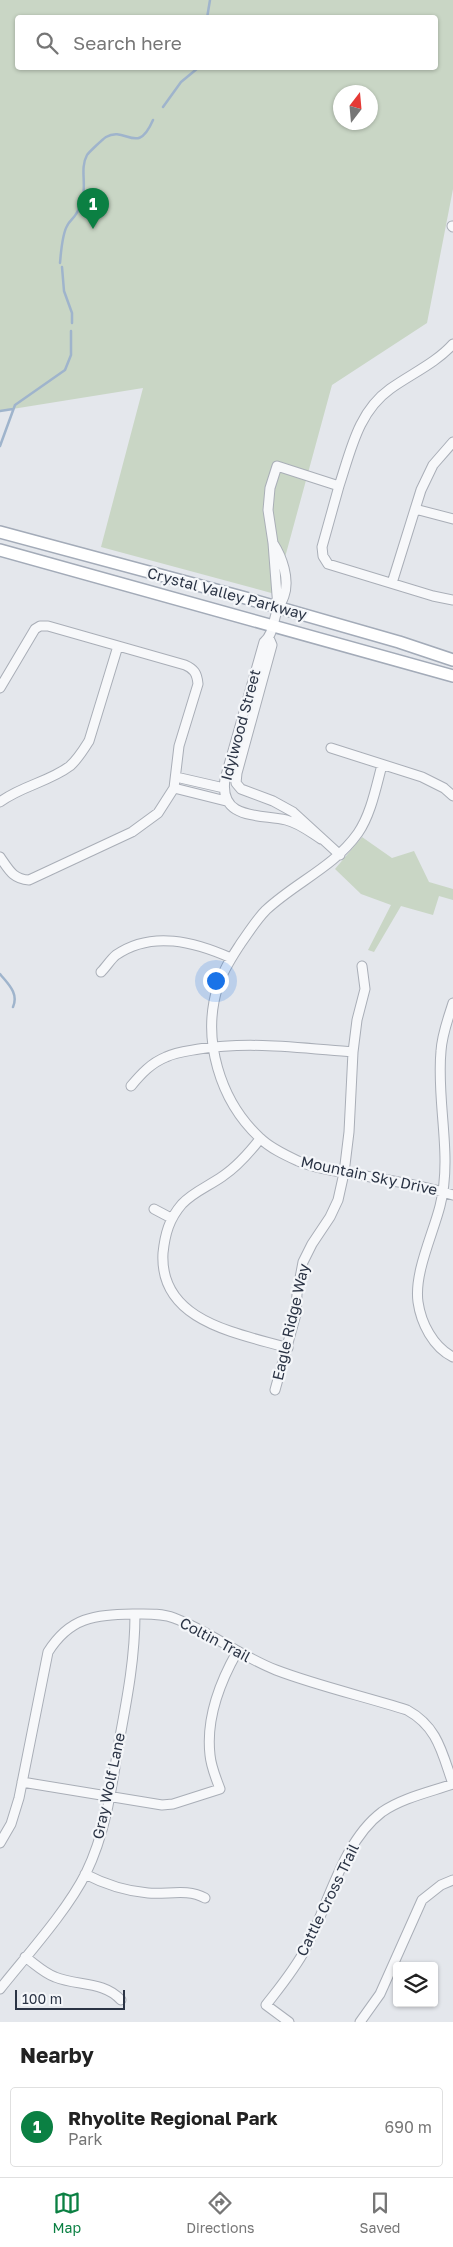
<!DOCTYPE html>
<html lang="en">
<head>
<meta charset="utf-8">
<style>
  :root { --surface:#fff; --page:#f2f2f2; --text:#222; --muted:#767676; --line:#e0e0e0; --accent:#0b8043 }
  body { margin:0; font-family:"Golos Text",sans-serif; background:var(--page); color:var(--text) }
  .controls { position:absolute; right:15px; bottom:15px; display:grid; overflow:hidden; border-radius:5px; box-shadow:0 1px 4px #0004 }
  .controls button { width:45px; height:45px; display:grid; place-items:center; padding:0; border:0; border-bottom:1px solid var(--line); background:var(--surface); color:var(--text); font:25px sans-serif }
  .compass { position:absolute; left:333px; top:85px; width:45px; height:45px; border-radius:50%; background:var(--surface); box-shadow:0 1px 4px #0004; rotate:16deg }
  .scale { position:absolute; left:15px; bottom:12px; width:110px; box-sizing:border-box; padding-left:5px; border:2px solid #2b3445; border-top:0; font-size:14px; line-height:18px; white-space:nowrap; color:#2b3445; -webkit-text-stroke:4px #f4f6f9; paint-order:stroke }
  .you { position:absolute; left:215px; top:980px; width:18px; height:18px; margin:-12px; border:4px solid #fff; border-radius:50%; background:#1a73e8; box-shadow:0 0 0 8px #1a73e833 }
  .badge { display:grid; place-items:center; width:32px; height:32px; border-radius:50%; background:var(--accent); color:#fff; font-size:16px; font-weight:700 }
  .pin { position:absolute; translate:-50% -41px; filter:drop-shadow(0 1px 2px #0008) }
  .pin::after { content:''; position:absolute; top:26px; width:18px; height:15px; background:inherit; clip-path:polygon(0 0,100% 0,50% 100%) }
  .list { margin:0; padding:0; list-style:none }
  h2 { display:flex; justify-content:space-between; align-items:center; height:65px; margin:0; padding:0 20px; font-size:21px }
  h2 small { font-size:16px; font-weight:400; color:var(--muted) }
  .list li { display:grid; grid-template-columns:32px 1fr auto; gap:15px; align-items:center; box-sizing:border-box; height:80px; margin:0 10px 10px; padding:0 10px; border:1px solid var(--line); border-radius:5px }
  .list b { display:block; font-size:19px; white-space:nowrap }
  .list p { margin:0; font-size:16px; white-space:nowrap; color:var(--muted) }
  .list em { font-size:16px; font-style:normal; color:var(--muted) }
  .icon { flex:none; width:28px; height:28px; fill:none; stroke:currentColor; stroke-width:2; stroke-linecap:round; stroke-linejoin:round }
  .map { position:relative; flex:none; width:453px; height:2022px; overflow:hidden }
  .search { position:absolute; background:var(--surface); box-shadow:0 1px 4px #0004; left:15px; right:15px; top:15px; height:55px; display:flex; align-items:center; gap:12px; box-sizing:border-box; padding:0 18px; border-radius:5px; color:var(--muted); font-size:19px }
  .sheet { height:155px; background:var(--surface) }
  nav { display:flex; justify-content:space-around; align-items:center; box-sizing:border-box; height:70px; border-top:1px solid var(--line); background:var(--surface); font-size:14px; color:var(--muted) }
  nav a { display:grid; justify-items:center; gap:2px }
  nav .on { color:var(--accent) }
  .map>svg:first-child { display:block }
</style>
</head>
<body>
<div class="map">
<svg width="453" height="2022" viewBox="0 0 453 2022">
  <rect width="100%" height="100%" fill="#e4e7ec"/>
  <path fill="#c9d6c5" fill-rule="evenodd" d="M0,0H453V189L427,323L332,385L275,594L101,547L143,388L0,411ZM18,18H436V68H18ZM340,92H370V122H340Z
    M362,837L392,858L414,851L429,882L453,889V900L439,896L433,915L401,906L374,952L368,950L391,905L361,894L335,869Z"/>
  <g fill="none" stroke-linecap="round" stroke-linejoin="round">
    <path stroke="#9fb4cc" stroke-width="2.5" d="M207,18L210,0
      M163,107L181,82L198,68
      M60,263C61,252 62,235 67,226C69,221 74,218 76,214C80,209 81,202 83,196C86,182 80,168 87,155C88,153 103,139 106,137C126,125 137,157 153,120
      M62,267L64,291L72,313V323
      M0,411L13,409
      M0,446L15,405L65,370L71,355V331
      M0,974C8,984 19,993 13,1007"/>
    <defs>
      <path id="minor" d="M452,226L453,227
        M339,486C351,450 358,412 390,389C411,374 436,363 453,344
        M415,509L453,519
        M273,543C282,557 290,579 284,596C282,602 278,608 276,614C273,624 272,636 264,642L225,779C219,820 259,814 286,820C299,823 310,832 321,839
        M392,583L421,490L433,465L453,442
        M278,608L273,543L268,510L270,488L277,466L339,486L322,547L323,556L328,564L433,596L453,600
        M269,638L272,645L237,773L236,783L241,789L273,801L293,812L340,855
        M0,688L35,629L40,626H48L185,665C194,669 197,673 198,684L179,746L174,788L158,813L132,832L29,880C13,879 9,870 0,857
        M331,748L422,777L444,788L453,796
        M382,765C376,787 371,814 358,833C334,867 296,882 266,910C256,920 249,932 241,943C232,957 223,970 218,986C201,1039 220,1101 260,1138C270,1148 285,1155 298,1161C319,1170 343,1172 365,1176C395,1181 424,1186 453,1195
        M176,777L224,788
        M174,788L226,801
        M0,802C21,786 49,782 70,766C78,759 84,749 89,741L118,646
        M101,972C106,967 111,959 116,955C152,930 195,942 231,958
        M453,1003C448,1019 442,1034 441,1051C436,1102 453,1155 440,1206C433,1234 414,1273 418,1302C421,1323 433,1347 453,1357
        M131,1086C141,1074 151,1063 166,1057C176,1052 188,1051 199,1049C250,1041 301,1048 353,1052
        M260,1139C249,1153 238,1166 223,1176C209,1186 193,1192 182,1204C169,1219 165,1234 163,1253C159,1322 238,1333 288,1348
        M154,1209L171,1218
        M275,1390L296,1314L297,1294L303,1262L312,1244L330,1217L338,1200L344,1173L349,1132L353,1052L357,1020L365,989L362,966
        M22,1782L162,1805L173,1804L220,1789C216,1778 211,1767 210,1755C206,1720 220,1682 237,1652
        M0,1843L11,1824L19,1798L48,1652C70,1617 94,1615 133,1614C146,1614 161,1613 174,1618C209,1631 240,1656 276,1670C318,1686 363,1696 407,1710C438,1727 442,1753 453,1784
        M85,1874C106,1885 125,1891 148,1893C167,1895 187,1888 205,1898
        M25,1957C35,1964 44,1973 55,1977C77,1986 104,1981 121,2000
        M0,1989C27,1955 67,1911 86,1873C106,1832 112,1786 119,1742C127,1699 135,1658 135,1614
        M289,2022L266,2005C280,1987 295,1969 306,1948C328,1906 342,1842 382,1812C402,1798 430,1792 453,1784
        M360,2022L380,1994L422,1900L441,1885L453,1880"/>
      <path id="major" d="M0,532L242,597L399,642L453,660
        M0,550L453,676"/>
    </defs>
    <use href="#minor" stroke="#a9aeb7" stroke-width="11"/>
    <use href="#major" stroke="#a3abb8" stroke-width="14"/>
    <use href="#minor" stroke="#f7f8fa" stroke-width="9"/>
    <use href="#major" stroke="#fff" stroke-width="11"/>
  </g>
  <g text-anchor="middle" stroke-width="4.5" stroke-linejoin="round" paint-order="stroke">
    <g font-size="15" fill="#2b3445" stroke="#f4f6f9">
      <text transform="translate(227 594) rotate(15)" y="5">Crystal Valley Parkway</text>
      <text transform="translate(241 725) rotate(-75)" y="5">Idylwood Street</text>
      <text transform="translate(369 1176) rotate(12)" y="5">Mountain Sky Drive</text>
      <text transform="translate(291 1322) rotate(-77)" y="5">Eagle Ridge Way</text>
      <text transform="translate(215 1640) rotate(28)" y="5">Coltin Trail</text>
      <text transform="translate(109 1786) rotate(-78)" y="5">Gray Wolf Lane</text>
      <text transform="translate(328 1900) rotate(-64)" y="5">Cattle Cross Trail</text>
    </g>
  </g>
</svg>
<div class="controls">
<button><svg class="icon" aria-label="layers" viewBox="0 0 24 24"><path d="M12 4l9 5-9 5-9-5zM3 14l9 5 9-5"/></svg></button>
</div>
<svg class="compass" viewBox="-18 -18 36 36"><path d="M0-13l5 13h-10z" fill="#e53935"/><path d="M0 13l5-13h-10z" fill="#767676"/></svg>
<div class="scale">100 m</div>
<div class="you"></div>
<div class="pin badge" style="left:93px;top:229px">1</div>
<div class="search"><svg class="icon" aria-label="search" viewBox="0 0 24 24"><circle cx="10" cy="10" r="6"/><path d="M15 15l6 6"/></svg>Search here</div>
</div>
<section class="sheet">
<h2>Nearby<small></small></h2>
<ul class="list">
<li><span class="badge">1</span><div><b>Rhyolite Regional Park</b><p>Park</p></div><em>690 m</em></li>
</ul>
</section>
<nav>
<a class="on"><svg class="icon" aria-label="map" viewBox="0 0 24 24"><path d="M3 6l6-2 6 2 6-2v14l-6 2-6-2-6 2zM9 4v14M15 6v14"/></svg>Map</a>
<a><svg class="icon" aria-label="directions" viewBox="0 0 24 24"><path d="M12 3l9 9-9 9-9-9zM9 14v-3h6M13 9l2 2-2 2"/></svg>Directions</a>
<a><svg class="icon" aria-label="saved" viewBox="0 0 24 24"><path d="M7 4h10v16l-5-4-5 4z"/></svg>Saved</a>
</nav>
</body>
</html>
